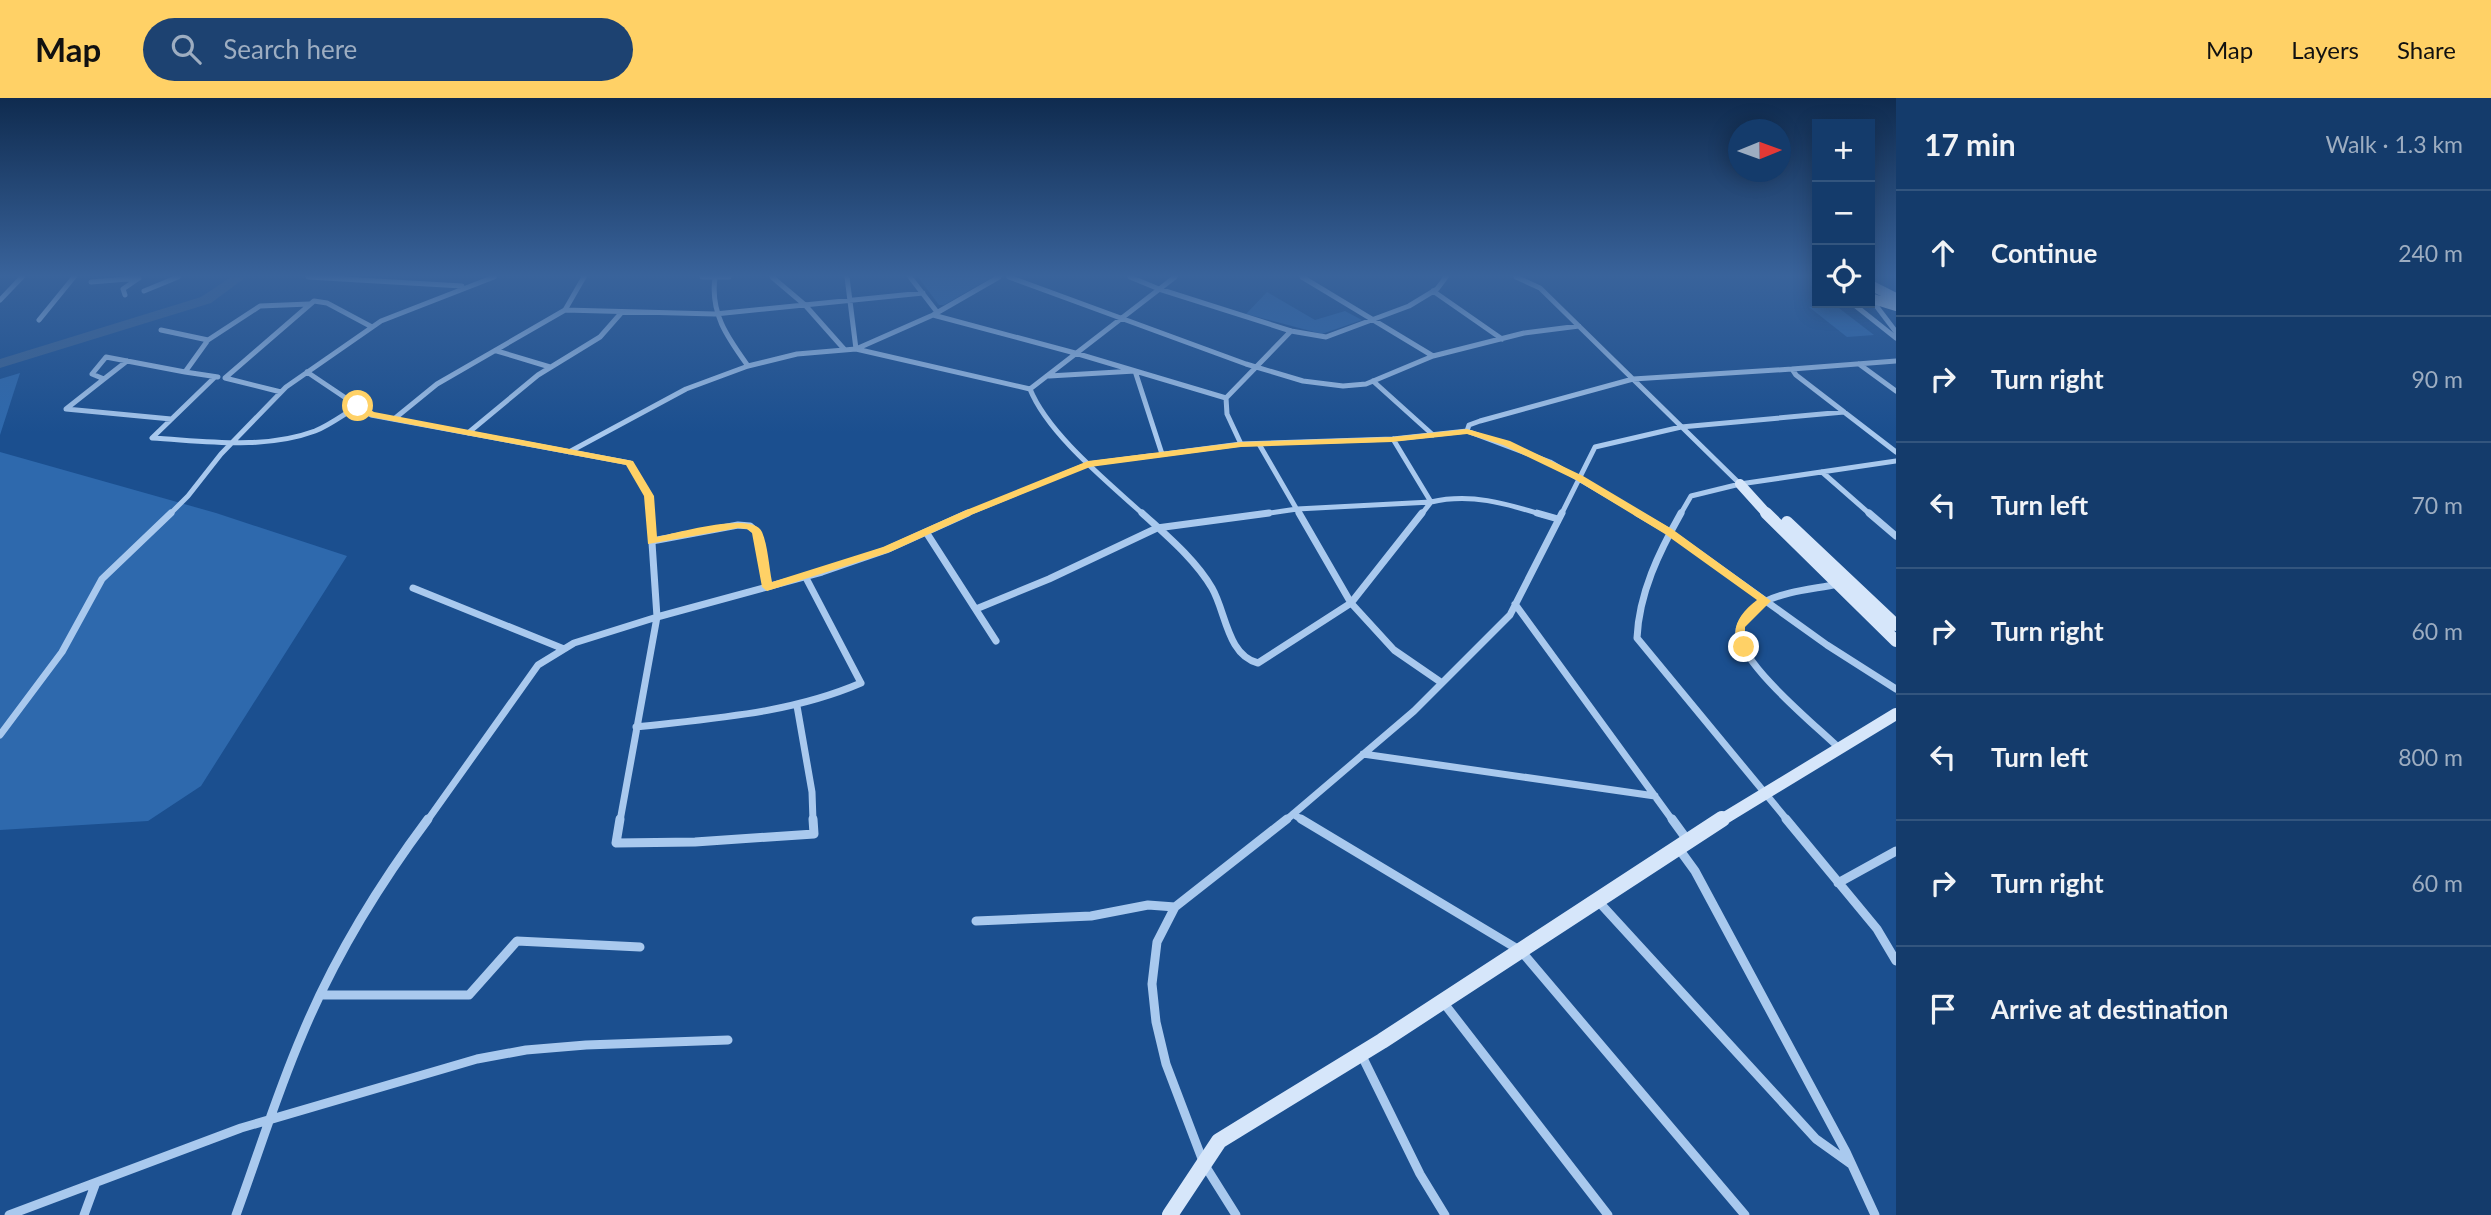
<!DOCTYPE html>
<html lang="en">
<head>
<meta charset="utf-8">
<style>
  :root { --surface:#143b6b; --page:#1d4271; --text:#f1f3f6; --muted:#9dadc1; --line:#33557e; --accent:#ffd166 }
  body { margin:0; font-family:Lato,sans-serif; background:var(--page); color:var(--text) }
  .controls { position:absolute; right:21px; top:21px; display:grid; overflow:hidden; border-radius:0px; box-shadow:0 4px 18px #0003 }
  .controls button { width:63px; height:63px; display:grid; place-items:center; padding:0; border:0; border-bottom:2px solid var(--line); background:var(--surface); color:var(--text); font:35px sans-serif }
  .compass { position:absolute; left:1728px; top:21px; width:63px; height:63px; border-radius:50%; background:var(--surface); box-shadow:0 4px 18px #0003; rotate:89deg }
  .stop { position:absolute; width:21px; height:21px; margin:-16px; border:5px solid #ffd166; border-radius:50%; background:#fff }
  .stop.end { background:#ffd166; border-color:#fff; box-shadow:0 2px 7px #0008 }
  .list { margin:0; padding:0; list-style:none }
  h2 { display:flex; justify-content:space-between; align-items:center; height:91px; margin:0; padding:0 28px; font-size:30px }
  h2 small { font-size:23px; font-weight:400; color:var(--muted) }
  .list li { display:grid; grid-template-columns:46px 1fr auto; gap:21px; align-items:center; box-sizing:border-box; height:126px; padding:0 28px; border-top:2px solid var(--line) }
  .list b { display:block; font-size:26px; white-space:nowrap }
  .list em { font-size:23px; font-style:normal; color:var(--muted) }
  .icon { flex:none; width:38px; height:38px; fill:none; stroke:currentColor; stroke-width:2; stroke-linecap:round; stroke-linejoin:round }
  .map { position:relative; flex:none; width:1896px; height:1117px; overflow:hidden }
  header { display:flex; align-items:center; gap:42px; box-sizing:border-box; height:98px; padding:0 35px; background:var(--accent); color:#111 }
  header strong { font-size:33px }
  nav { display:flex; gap:38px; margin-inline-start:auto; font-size:24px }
  .search { width:490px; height:63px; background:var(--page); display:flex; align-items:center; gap:18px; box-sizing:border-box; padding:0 24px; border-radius:38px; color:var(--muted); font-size:26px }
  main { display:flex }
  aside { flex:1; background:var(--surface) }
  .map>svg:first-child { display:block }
</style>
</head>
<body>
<header>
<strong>Map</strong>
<div class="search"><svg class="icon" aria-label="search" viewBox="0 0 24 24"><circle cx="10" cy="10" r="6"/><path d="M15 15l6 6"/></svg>Search here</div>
<nav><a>Map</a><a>Layers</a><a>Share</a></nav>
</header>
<main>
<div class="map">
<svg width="1896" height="1117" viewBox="0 0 1896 1117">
  <rect width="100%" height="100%" fill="#1b4f8f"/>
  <path fill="#2e69ad" d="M918,179H917H993L944,207H939Z
    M1267,194L1315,222L1345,213L1362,222L1322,236L1246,216Z
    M1835,207L1874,237L1847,239L1809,209Z
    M20,275L0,337V281Z
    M0,354L216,415L347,458L201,688L148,723L0,732Z"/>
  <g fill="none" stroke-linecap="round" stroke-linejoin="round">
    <path fill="#3c6290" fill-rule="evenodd" d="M231,179H246L211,205L0,270V261L201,199Z"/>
    <path stroke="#a9c9ee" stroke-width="5" d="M308,179L462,188
      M702,179H729
      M772,179L805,207L844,251
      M847,179L856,251
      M910,179L937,214
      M1009,179L1246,266L1303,283L1343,288L1366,286L1433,258
      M1130,179L1159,191L1291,233L1326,239L1409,208L1437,191L1446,179
      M1302,179L1433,258L1524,235L1579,228
      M1516,179L1540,190L1740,386
      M715,180C710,216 728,240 748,268
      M91,184L139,180
      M144,193L178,179
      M1433,193L1502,241
      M125,197L123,191L139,180
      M1871,201L1896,234
      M0,202L22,179
      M1852,205L1896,240
      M565,212L715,216L923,195
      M933,217L1075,255L1226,300
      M39,222L74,179
      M161,232L208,242
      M856,251L933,217L999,179
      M497,253L550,269
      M1896,263L1792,271L1796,277L1896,354
      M1859,266L1896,293
      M307,274L371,317L630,365L649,398L650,417
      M1049,278L1135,273L1162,356
      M215,279L152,340C206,343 264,352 315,333C330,327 344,316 358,308
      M218,279L185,274L208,242L260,208L309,206
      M104,281L127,263
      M1373,283L1433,337
      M1030,291C1048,336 1108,384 1144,417
      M1030,291L1175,179
      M281,294L225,280L314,203L327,205L372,229
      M171,321L66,311L104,281L92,276L106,259L185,274
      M394,321L437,286L565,212L584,179
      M1467,333L1469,327L1480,323L1633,281L1792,271
      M468,335L538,277L600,239L622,214
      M1241,346L1227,316L1226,300L1291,233
      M1259,346L1300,417
      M569,354L686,291L748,268L797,256L856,251L1030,291
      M1822,374L1871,417
      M169,417L188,398L221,356L286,289L381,223L494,179
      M964,417L1088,366L1241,346L1393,341L1467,333L1550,364L1640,417
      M1256,417L1297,411L1431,404L1393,341
      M1421,417L1431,404C1470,395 1505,405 1543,417
      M1561,417L1595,349L1681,329L1844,314
      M1680,417L1691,398L1740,386L1896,363"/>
    <path stroke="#a9c9ee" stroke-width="7" d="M1142,415C1166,437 1195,461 1212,490C1226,514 1227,557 1258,565L1351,505L1422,415
      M1299,415L1351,505L1394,552L1442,585
      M1537,415L1558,421
      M1637,415L1668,433L1827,547L1896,591
      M1681,415C1659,454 1639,495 1637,540L1788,723
      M1869,415L1896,438
      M926,434L996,543
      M652,443L738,427L750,428L757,434L767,489
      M1838,486C1815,491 1785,493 1764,504C1753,509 1737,524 1739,537C1744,569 1815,627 1839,650
      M413,490L564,551
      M1515,506L1673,723
      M976,511L1049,481L1157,430L1269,415
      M797,608L812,694L813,723
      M636,629C713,620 789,616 861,585L805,478
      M0,637L62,554L102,481L171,415
      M1363,656L1655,698
      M1293,716L1304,723
      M427,723L538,567L574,545L657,519L822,474L886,452L968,415
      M620,723L657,519L650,415
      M1285,723L1414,613L1510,517L1562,415"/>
    <path stroke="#a9c9ee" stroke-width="9" d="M620,721L616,745L695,744L814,736L813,721
      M1301,721L1521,853L1745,1117
      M1672,721L1688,743
      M1786,721L1877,831L1896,863
      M1679,751L1695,773L1846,1054L1875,1117
      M1838,785L1896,753
      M1598,803L1816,1041L1851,1066
      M976,823L1091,818L1148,807L1175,809
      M321,897H469L517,843L640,849
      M1443,904L1608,1117
      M1361,956L1420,1076L1445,1117
      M9,1117L241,1030L477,961L526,952L586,947L728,942
      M84,1117L95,1087
      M236,1117C258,1057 277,995 302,937C334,860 378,788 428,721
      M1236,1117L1204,1066L1166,966L1156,924L1152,886L1157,844L1175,809L1287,721"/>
    <path stroke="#d6e6fa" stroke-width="10" d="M1870,187L1896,200
      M1870,200L1896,208
      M1740,386L1768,417"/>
    <path stroke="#d6e6fa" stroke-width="12" d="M1766,415L1896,543
      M1787,424L1896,527
      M1720,723L1896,616"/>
    <path stroke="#d6e6fa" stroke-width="16" d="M1170,1117L1219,1043L1382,943L1722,721"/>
  </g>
  <linearGradient id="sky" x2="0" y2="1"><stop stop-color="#0f2b4f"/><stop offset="0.53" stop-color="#39639b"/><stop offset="1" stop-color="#39639b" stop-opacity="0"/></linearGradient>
  <rect width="1896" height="335" fill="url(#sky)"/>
  <path fill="#ffd166" d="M355,306H361L374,314L633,363L654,398L657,439C677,435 753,413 762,434C768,448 769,469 772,484L883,449L964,413L1088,363L1241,344L1392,339L1467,331L1510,343L1583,378L1672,431L1771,503L1745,529V540L1749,549L1744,554L1740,552C1729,531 1739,516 1757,502L1665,436L1576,382L1503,347L1467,336L1392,344L1241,349L1090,369L971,417L890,454L767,493L762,489L752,435L747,431L738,430L648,446L644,398L626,367L371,319L355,310Z"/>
</svg>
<div class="controls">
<button>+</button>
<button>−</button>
<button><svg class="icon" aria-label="locate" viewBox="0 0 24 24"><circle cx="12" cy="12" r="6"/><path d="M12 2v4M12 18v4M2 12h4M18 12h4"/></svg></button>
</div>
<svg class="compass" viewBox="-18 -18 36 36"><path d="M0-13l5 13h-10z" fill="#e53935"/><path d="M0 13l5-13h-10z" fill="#9dadc1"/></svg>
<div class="stop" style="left:358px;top:308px"></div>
<div class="stop end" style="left:1744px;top:549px"></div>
</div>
<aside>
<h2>17 min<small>Walk · 1.3 km</small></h2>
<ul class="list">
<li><svg class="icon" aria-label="ahead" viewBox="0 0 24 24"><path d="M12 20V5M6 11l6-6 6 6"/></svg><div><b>Continue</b></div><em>240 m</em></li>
<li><svg class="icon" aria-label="right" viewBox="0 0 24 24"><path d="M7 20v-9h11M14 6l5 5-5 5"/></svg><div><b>Turn right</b></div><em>90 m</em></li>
<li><svg class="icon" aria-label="left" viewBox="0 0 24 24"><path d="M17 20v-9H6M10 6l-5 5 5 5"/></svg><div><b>Turn left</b></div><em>70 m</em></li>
<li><svg class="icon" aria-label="right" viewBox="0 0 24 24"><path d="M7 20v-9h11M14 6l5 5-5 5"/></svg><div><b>Turn right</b></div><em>60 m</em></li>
<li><svg class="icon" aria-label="left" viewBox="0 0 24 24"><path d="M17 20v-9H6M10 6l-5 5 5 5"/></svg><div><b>Turn left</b></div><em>800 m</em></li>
<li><svg class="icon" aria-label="right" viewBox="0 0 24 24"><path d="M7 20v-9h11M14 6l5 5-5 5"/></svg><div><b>Turn right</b></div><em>60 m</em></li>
<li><svg class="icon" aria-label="arrive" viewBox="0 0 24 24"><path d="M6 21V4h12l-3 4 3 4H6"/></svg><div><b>Arrive at destination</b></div></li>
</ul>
</aside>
</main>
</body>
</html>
